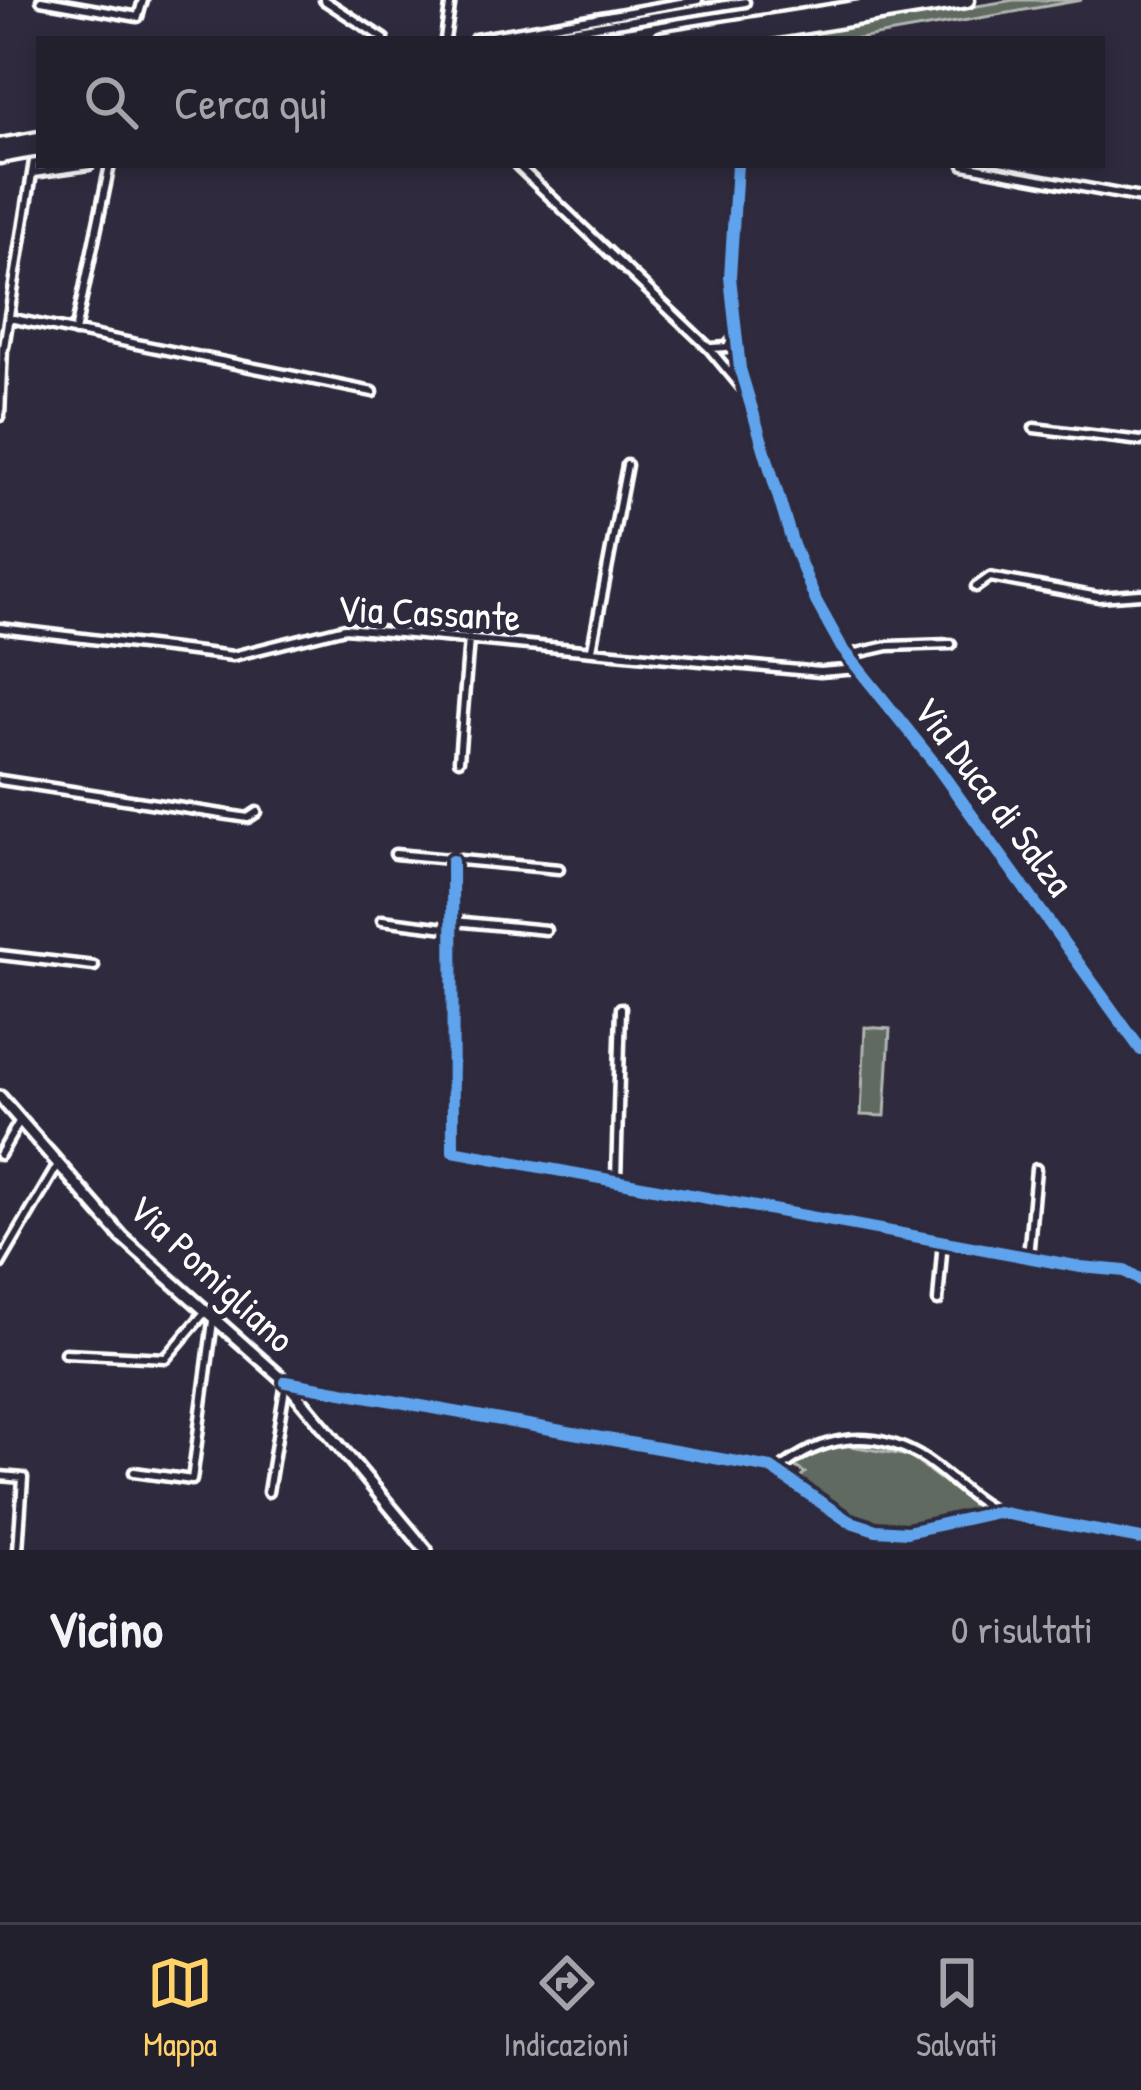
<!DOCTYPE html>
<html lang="it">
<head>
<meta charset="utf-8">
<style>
  :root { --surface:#23202e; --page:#2b2836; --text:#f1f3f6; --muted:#a3a3aa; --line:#403e4a; --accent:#ffd166 }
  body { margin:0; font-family:"Patrick Hand",sans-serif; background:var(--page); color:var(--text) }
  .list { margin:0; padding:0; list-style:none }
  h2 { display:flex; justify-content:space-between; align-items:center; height:156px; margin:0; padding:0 48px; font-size:51px }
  h2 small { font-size:39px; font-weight:400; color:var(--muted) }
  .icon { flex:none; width:66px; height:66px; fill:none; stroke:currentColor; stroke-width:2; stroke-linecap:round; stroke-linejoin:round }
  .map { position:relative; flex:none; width:1141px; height:1550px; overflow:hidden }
  .search { position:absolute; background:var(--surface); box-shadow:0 6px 18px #0003; left:36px; right:36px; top:36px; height:132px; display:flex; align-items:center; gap:30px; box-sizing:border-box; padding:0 42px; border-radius:0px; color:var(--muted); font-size:45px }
  .sheet { height:372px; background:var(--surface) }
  nav { display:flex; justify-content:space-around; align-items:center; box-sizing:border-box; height:168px; border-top:3px solid var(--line); background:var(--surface); font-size:33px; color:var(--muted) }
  nav a { display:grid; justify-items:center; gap:6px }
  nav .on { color:var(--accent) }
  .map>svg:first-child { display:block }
</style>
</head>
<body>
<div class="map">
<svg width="1141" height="1550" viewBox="0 0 1141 1550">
  <rect width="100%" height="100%" fill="#2f2a3d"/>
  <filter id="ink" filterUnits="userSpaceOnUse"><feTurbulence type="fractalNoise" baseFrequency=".00833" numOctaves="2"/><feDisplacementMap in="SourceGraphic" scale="24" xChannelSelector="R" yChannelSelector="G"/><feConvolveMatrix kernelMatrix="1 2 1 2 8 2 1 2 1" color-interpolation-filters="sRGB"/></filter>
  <g filter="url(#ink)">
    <path fill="#606b60" stroke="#b0b5b0" stroke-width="3" d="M1014,0H1082L859,39H773Z
      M865,1027L890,1029L885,1116L861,1115Z
      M833,1443L909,1456L980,1509C878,1527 888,1547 799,1478L805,1473L794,1466Z"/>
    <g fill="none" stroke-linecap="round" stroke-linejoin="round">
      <defs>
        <path id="minor" d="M41,0L138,17L143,0
          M324,0L384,39
          M445,39L451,0
          M475,39L698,0
          M515,39L745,2
          M517,165L709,348L744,390
          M737,165L730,277L740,369L793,545L816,601L842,648L935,764L1141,1050
          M964,165L1141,198
          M33,173L89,165
          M9,318L373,392
          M75,332L110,165
          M4,347L36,149
          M712,348L727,347L735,337
          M0,416L3,347
          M1034,428L1141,441
          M976,587L990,577L1098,597L1141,594
          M0,628L233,656L345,628L820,672L858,669
          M592,649L627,465
          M848,655L888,646L951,644
          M459,760L469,639
          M0,780L248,818L257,812
          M395,854L559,869
          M452,861L453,1151L1081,1267L1125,1271L1141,1281
          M382,920L454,929
          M454,921L546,930
          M0,955L94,966
          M0,1155L19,1122
          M616,1178L621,1008
          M1028,1257L1036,1169
          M0,1264L59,1163
          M938,1301L943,1240
          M65,1353L166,1358L205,1312
          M779,1470C820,1437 869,1428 918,1455C945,1470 965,1496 993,1510
          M134,1472L192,1480L213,1321
          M0,1476L23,1478L18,1550
          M268,1492L286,1382L771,1468L848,1521L876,1530L907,1532L997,1512L1141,1539"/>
        <path id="tertiary" d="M0,1097L122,1237L286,1382L426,1550"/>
        <path id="motorway" d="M662,39L905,0
          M725,39L967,0
          M0,146L23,142
          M0,156L21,152"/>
      </defs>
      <use href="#minor" stroke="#fff" stroke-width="15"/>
      <use href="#tertiary" stroke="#fff" stroke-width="18"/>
      <use href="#motorway" stroke="#fff" stroke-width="21"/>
      <use href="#minor" stroke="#2f2a3d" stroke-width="6"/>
      <use href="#tertiary" stroke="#2f2a3d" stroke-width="9"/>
      <use href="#motorway" stroke="#2f2a3d" stroke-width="12"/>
      <defs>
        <path id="motorway-bridge" d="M23,142L39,139
          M21,152L39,149"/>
      </defs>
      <use href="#motorway-bridge" stroke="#fff" stroke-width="21" stroke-linecap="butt"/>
      <use href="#motorway-bridge" stroke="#2f2a3d" stroke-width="12"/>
      <defs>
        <path id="cycleway" d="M737,165L730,277L740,369L793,545L816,601L842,648L935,764L1141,1050
          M452,861L453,1151L1081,1267L1125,1271L1141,1281
          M286,1382L771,1468L848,1521L876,1530L907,1532L997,1512L1141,1539"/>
      </defs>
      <use href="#cycleway" stroke="#2f2a3d" stroke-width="20"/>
      <use href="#cycleway" stroke="#60a3ed" stroke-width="12"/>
    </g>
  </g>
  <g text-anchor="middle" stroke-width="10" stroke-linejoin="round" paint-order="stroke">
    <g font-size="39" fill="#fff" stroke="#2f2a3d">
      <text transform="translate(429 612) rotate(3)" y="14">Via Cassante</text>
      <text transform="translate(994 796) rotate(53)" y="14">Via Duca di Salza</text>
      <text transform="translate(212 1273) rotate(43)" y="14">Via Pomigliano</text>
    </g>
  </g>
</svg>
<div class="search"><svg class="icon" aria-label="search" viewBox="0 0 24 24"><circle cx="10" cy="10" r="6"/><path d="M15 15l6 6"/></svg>Cerca qui</div>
</div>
<section class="sheet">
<h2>Vicino<small>0 risultati</small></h2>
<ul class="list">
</ul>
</section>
<nav>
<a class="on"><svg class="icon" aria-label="map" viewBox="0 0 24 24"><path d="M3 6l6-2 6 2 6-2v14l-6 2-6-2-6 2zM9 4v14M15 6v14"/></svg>Mappa</a>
<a><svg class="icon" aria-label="directions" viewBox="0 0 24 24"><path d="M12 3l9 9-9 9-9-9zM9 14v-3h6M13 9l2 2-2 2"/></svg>Indicazioni</a>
<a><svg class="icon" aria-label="saved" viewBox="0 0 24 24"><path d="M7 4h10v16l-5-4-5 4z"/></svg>Salvati</a>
</nav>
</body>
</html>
